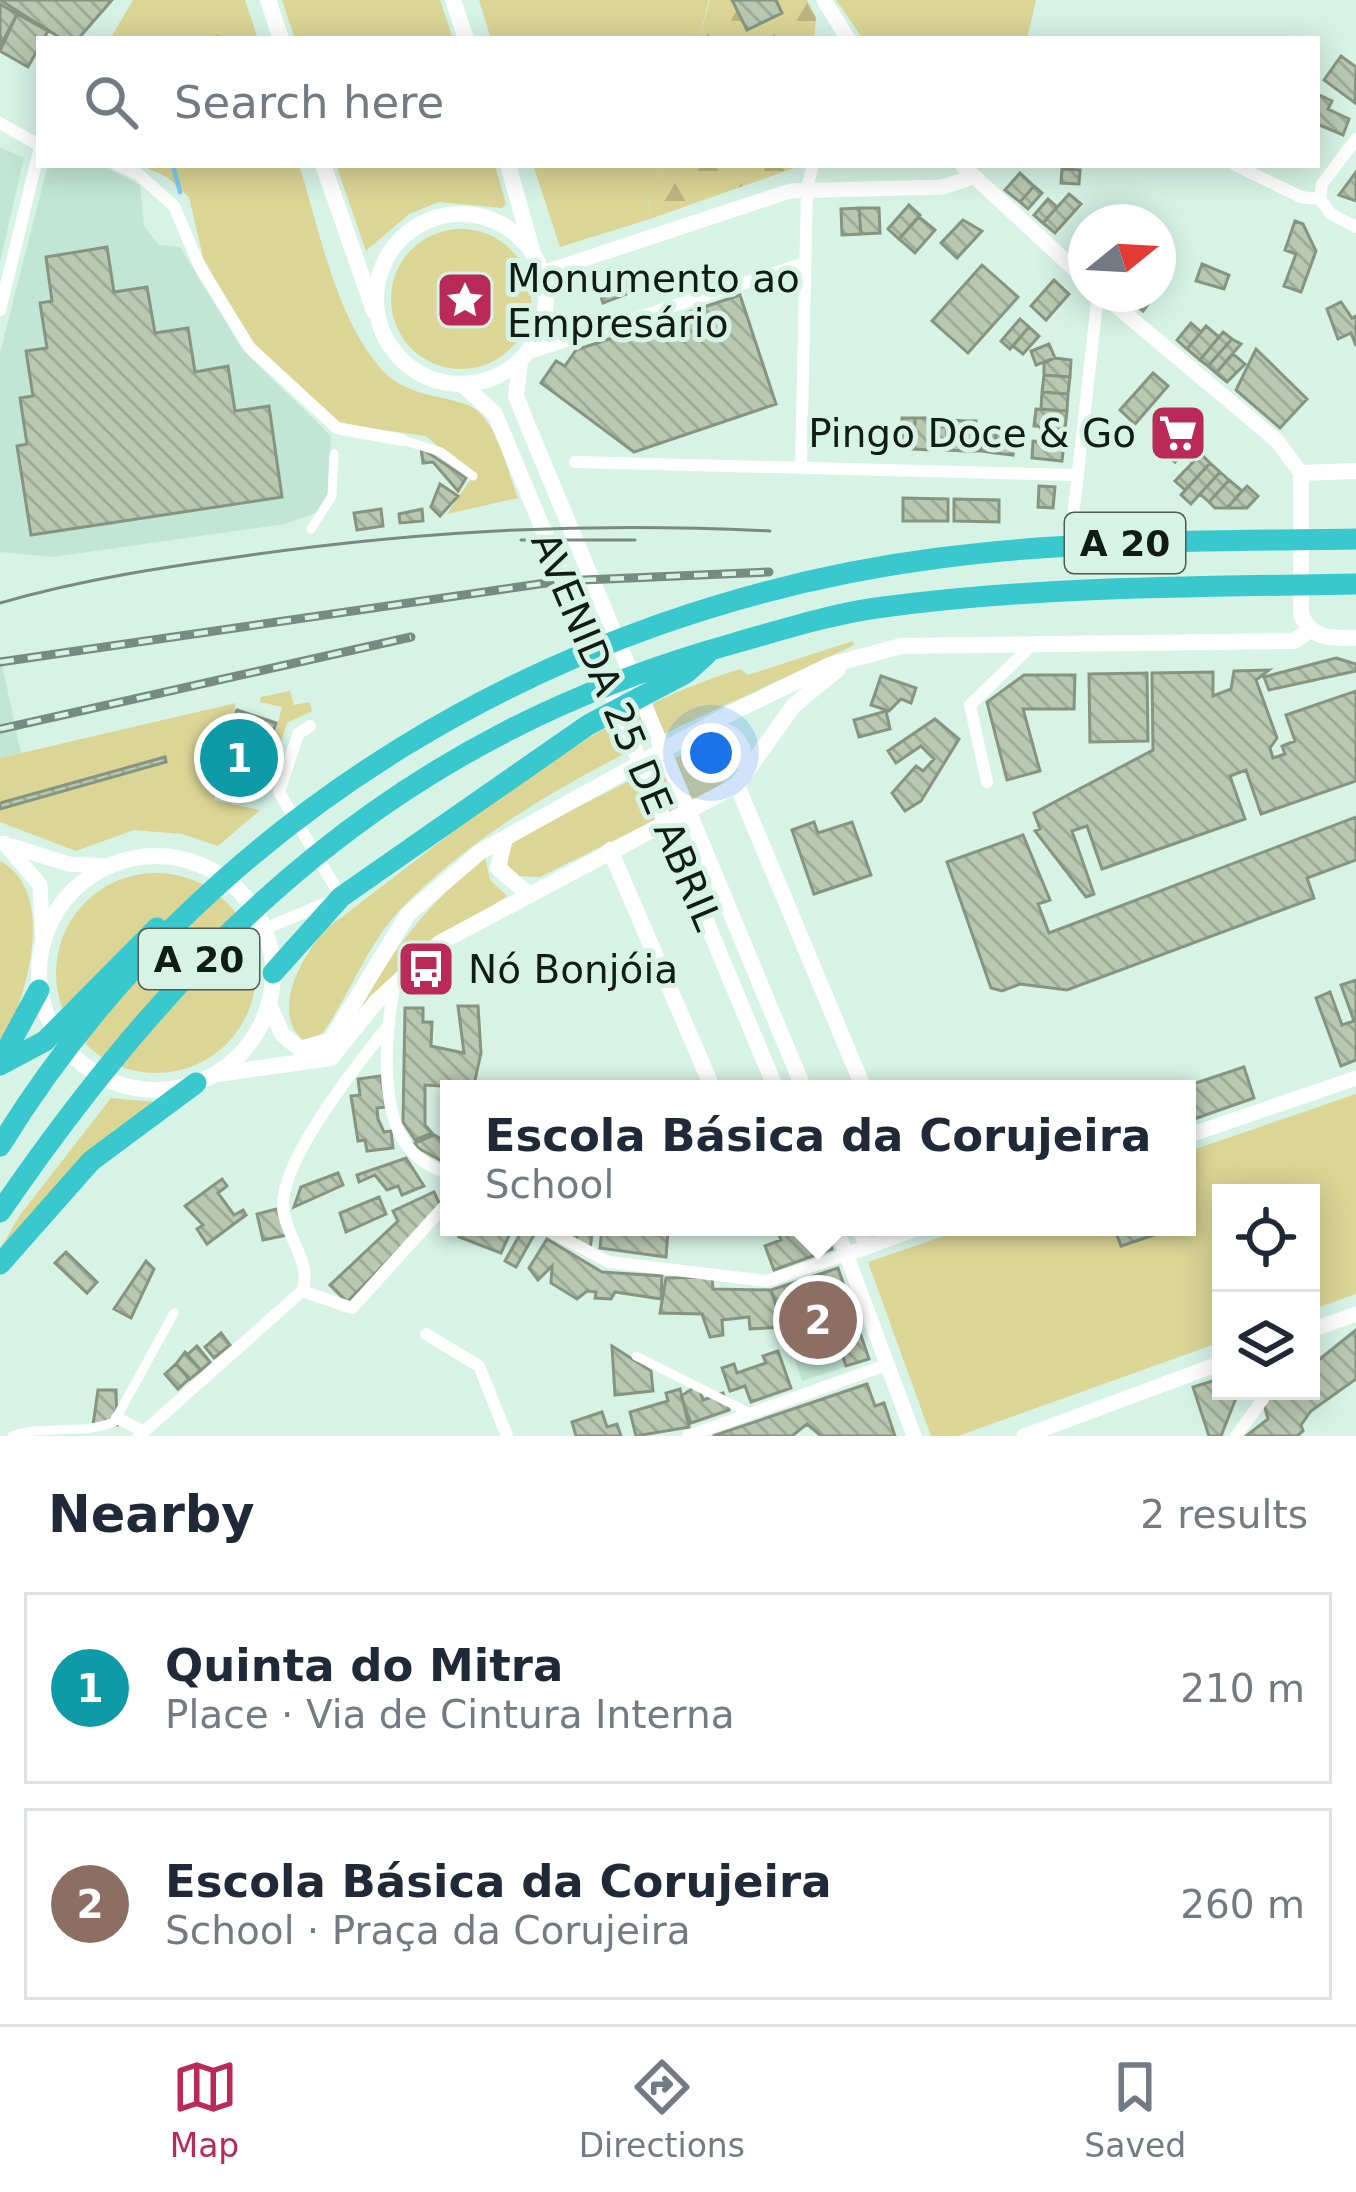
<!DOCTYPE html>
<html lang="en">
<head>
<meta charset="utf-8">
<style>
  :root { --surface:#fff; --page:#f6f6f7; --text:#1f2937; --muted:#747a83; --line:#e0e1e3; --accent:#b92a59 }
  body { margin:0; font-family:"DejaVu Sans",sans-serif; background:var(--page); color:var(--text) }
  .controls { position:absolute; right:36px; bottom:36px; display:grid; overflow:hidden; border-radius:0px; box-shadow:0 6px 30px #0003 }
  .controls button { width:108px; height:108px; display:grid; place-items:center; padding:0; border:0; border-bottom:3px solid var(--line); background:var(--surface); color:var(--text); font:60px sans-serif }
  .compass { position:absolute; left:1068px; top:204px; width:108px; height:108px; border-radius:50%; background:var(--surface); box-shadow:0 6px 30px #0003; rotate:72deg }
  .you { position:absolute; left:711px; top:753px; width:42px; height:42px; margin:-30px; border:9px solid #fff; border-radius:50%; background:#1a73e8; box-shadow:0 0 0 18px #1a73e833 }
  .badge { display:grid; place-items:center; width:78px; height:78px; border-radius:50%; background:var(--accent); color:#fff; font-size:39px; font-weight:700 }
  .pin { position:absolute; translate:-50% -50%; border:6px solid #fff; box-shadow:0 3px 12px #0006 }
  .popup { position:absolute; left:440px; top:1080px; width:756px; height:156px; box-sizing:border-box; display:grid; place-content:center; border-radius:0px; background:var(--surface); filter:drop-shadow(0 3px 9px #0005); font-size:39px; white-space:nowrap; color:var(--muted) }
  .popup b { font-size:45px; color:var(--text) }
  .popup::after { content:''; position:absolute; left:50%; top:100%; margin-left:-24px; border:24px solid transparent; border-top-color:var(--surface) }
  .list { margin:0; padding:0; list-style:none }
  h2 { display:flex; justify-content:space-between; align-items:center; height:156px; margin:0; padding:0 48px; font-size:51px }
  h2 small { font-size:39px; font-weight:400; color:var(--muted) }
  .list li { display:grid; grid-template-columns:78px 1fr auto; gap:36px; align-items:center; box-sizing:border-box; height:192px; margin:0 24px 24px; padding:0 24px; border:3px solid var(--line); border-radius:0px }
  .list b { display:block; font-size:45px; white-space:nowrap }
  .list p { margin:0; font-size:39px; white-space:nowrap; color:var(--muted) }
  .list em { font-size:39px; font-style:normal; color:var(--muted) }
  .icon { flex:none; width:66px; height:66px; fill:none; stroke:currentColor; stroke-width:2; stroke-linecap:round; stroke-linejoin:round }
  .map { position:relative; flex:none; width:1356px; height:1436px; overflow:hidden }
  .search { position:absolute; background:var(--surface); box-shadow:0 6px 30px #0003; left:36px; right:36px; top:36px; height:132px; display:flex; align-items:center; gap:30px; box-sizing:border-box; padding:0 42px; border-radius:0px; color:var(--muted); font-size:45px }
  .sheet { height:588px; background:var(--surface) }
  nav { display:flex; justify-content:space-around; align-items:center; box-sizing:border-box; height:168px; border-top:3px solid var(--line); background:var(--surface); font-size:33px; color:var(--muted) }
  nav a { display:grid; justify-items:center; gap:6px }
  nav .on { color:var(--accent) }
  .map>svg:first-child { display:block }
</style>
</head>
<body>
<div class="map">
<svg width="1356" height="1436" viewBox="0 0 1356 1436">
  <defs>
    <pattern id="forest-firs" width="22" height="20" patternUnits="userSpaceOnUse" patternTransform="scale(3)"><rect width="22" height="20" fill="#dbd596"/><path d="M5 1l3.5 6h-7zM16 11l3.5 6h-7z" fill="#bbb681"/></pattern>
    <pattern id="building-back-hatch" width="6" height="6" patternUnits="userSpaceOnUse" patternTransform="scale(3)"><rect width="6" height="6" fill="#b9c8b1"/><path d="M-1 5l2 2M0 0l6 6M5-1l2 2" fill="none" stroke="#9eab98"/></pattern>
  </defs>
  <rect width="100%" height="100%" fill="#d6f3e6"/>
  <path fill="#c1e6d6" d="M0,147L24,158L0,262Z
    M48,165H101L140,185L144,226L159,245L180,247L242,349L331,436L328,493L318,512L285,524L52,557L0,552V353Z
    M0,655L21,753L0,758Z
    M838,1268L869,1359L802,1381L771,1290Z"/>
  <path fill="#dbd596" d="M133,0H245L258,39H110Z
    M282,0H440L453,39H295Z
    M479,0H709L699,39H491Z
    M836,0H1036L1027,39H863Z
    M140,165H299C320,230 335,317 382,370C412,403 462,393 481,414C501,436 507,471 518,498L447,514L472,477L426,436L341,424L246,336L203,257L189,197L167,177Z
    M336,165H495L506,204L502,208L439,202L409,214L366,251Z
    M533,165H665L648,199L650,219L560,247Z
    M391 299a70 70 0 1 1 140 0a70 70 0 1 1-140 0Z
    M853,641L854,645C702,719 517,787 399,911C365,948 350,995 322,1034L304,1041C269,1012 303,954 327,928C458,831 581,718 740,669L748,675Z
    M290,691L294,705L310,702L312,711L287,723L267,787L262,785L282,707L260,702L261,697Z
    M236,703L214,800L260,810L218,846L182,834L134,830L76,851L0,822V758Z
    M717,737L732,743L740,763L717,789L540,877L516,876L508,866V847L516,838Z
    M485,857L490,880L507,896L420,952L353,1025C386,956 426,905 485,857Z
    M0,861C61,894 23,1004 0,1052Z
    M56 973a100 100 0 1 1 200 0a100 100 0 1 1-200 0Z
    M1356,1094V1294L1311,1310V1193H1221V1342L958,1436H931L868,1262L970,1227H1187V1152Z
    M111,1098L154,1102L0,1249L20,1215Z"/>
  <path fill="url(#forest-firs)" d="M710,0H807L816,17L814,39H699Z
    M665,165H803L650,219L648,199Z"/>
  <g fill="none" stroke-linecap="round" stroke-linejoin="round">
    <path stroke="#7ccbf2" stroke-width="4.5" d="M215,39L217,37
      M173,165L180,192"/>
  </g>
  <path fill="url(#building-back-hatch)" stroke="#879580" stroke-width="3" d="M0,0H112L78,39H62Z
    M732,0H776L782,13L747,30Z
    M0,4L17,14L0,47Z
    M17,14L48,31L28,67L0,51Z
    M1341,56L1356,67L1355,103L1324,80Z
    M1317,94L1332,101L1328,109L1349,119L1343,135L1317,124Z
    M1062,169L1080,170L1079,184L1061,183Z
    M1356,172V201L1339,195Z
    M1020,173L1034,186L1020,202L1005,190Z
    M1034,186L1042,193L1028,209L1020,202Z
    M1069,194L1081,204L1055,233L1043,223Z
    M1048,199L1057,207L1043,223L1034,215Z
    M909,205L920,215L899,239L888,229Z
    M859,208H879L880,233L861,234Z
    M859,208L861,234L842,235L841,209Z
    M919,217L935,230L915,253L899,239Z
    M963,220L982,231L957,258L941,243Z
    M1295,221L1303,224L1316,251L1301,292L1284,286L1296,254L1285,250Z
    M107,247L114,292L147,287L155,333L188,328L195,372L228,366L235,411L269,406L282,497L31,535L17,446L27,444L20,398L33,396L26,351L47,348L40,303L52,301L46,257Z
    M1202,264L1229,275L1224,289L1196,281Z
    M982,265L1018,297L968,353L932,321Z
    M633,279L637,290L603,303L599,291Z
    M1054,280L1069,294L1046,320L1031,306Z
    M1123,294H1156L1143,311Z
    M740,295L776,404L634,452L541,383L556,361L565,366L576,350Z
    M1341,302L1352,318L1356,316V346L1351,333L1338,339L1327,309Z
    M1020,319L1029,327L1010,349L1001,341Z
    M1191,323L1201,332L1187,349L1177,340Z
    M1206,326L1219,337L1200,360L1187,349Z
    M1029,327L1039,336L1023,354L1013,346Z
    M1223,332L1232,339L1208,366L1200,360Z
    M1232,339L1241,344L1216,373L1208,366Z
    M1049,344L1055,358L1036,365L1031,351Z
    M1256,349L1307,399L1280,428L1236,390Z
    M1233,354L1245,364L1227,382L1216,373Z
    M1055,358L1071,360L1070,377L1044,375V363Z
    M1153,373L1168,386L1135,424L1120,410Z
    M1044,375L1070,377L1068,394L1042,392Z
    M1042,392L1068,394L1067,411L1041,409Z
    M1036,409L1067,411L1065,429L1034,426Z
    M1180,411L1203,430L1175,462L1154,443Z
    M902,418H915L914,449H902Z
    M915,418H930L929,450L914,449Z
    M930,418L942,419V427H947L946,450H929Z
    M951,420L964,421V451L946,450Z
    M964,421H976V428H981V451H964Z
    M997,425L1015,433L1013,455L995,453Z
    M1041,427L1065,429L1064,443L1040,441Z
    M981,428L996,429L995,453L981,451Z
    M1033,441L1064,443L1062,461L1032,458Z
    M421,448L466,478L458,491L433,462L423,463Z
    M1201,454L1210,463L1185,490L1175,481Z
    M1210,463L1220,472L1191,504L1181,495Z
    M1220,472L1229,480L1209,502L1200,494Z
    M1229,480L1242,491L1227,508H1215L1209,502Z
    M440,484L458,496L440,516L431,507Z
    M1039,486L1055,487L1053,508L1038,507Z
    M1247,486L1258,496L1247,508H1227Z
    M903,498L948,499V521H903Z
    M954,499L999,500V522L954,521Z
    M381,509L383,526L357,530L354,513Z
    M422,509L423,521L400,523L399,514Z
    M1336,658L1356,664V671L1269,690L1264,677Z
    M1269,670L1256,680L1277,738L1270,748L1273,758L1285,754L1282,746L1295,741L1286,715L1356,691V781L1261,814L1246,770L1230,776L1245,819L1102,869L1087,826L1072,831L1094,894L1086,897L1035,831L1040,829L1034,813L1153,750L1152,673L1213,672V696L1231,689L1234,671Z
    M1147,673L1148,741L1090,742L1089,674Z
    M1024,675H1075L1074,709H1023L1040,771L1007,780L987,702Z
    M881,676L916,688L911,703L901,699L889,711L871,705Z
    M237,710L276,723L271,739L260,736L249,797L217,787L227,741L239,740L242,730L230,726Z
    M886,711L890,729L859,737L854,720Z
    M935,719L959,739L921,801L905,811L892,793L916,766L923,771L934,759L921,746L896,763L888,751Z
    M165,757L166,762L0,809V803Z
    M1356,817V860L1307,878L1314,898L1067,990L1020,984L1002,991L991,988L947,862L1023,835L1050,900L1038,904L1049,933Z
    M814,822L818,833L852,822L871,875L814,894L792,830Z
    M1356,980V1060L1341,1066L1316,998L1330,992L1342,1025L1354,1021L1341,985Z
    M458,1006H478L481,1053L475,1080L491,1089L425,1085V1125L432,1133L415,1140L403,1122L405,1008H423V1022H432L431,1046L464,1053Z
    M1244,1067L1254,1098L1194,1119L1184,1087Z
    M381,1076L386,1107L377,1108L378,1119L384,1132L391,1131L393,1148L367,1151L365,1140L358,1141L351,1096L360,1095L358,1079Z
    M434,1135L449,1143V1165L418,1148L415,1143Z
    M406,1158L424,1186L402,1195L398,1186L387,1190L375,1175L359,1182L357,1175Z
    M338,1173L343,1185L294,1207L301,1187Z
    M222,1179L227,1186L218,1193L234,1215L243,1210L246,1215L207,1244L197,1229L203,1225L185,1206Z
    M434,1192L441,1207L347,1302L330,1285L398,1221L393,1211Z
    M379,1197L386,1214L346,1232L340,1213Z
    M280,1208L287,1235L263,1240L257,1214Z
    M464,1227H513L501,1253L459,1237Z
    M524,1227L535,1233L516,1267L505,1261Z
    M564,1227H593L590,1249L576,1241L577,1236L563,1234Z
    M602,1227H648L647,1234L657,1235L658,1229L668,1230L666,1257L600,1248Z
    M776,1227H824L832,1249L774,1270L765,1246L781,1240Z
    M1114,1227H1178L1121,1246Z
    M547,1239L602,1272L662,1276L661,1299L615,1292L611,1299L595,1298L596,1292L587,1291L577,1299L551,1283L552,1266L538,1280L529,1268Z
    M66,1252L97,1282L87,1293L55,1263Z
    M146,1261L154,1269L131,1318L114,1309Z
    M838,1268L869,1359L846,1366L823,1298L779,1313L771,1290Z
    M712,1277L713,1289L771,1290L783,1327L750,1329L749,1317L722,1320L723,1335L710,1337L702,1314L660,1313L666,1278Z
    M1356,1330V1379L1311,1411L1301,1425L1303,1431L1297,1436H1246L1268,1419L1264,1404L1279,1391H1311V1366Z
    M221,1333L230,1345L214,1358L205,1347Z
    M197,1346L210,1362L201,1370L187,1355Z
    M612,1346L651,1371L653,1391L615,1395Z
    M778,1351L791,1388L751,1402L745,1386L730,1391L722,1368L734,1364L737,1373L766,1363L763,1356Z
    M185,1352L201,1370L190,1379L176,1364Z
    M176,1364L189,1379L178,1389L165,1374Z
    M1219,1379L1221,1391L1236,1398L1221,1436H1209L1193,1387Z
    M867,1384L875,1406L884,1403L895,1436H821L807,1424L792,1436H713Z
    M698,1385L703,1400L723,1393L729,1410L691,1423L681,1396Z
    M680,1389L689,1427L636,1436L630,1412L668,1401L666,1393Z
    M98,1390H116L117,1425H93Z
    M602,1412L607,1427L617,1424L621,1436H576L572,1422Z"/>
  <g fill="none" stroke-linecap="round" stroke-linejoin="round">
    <path stroke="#fff" stroke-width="9" d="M402,440L441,452L473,476
      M311,529L332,496L334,454
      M636,1356L750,1413
      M12,1436C47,1424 79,1436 114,1422L174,1313"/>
    <path stroke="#fff" stroke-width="12" d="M0,123L39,145
      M117,165L138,174L174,206L199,265L250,348L337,428L402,440
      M1235,165L1301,197L1320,199
      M1320,199L1322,184L1356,139
      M1320,199L1331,214L1356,227
      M0,310L39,151
      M526,354L805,263
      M575,462L1078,475
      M801,467L807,188L813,165
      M1073,517L1098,294
      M987,782L970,705L1033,644
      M264,929L341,897L279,792L298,734L310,726
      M394,987C386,1031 378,1111 409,1148C419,1161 435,1168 449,1175
      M542,1227L609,1262L767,1281L848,1254
      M302,1291L352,1308L449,1201
      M426,1334L479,1366L507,1436
      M117,1418L143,1431
      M139,1436L302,1291C314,1262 281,1232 283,1201C287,1152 358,1063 389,1025
      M688,1436L889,1364
      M1236,1436L1269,1391"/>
    <path stroke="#fff" stroke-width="15" d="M824,0L848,39
      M962,165L1086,280
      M542,273L790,191L942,187L973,177
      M1102,294L1277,441L1301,473
      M4,843L40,885L43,945
      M12,846L68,864L108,866
      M1187,1136L1356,1078
      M836,1227L914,1436
      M858,1227L867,1246
      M848,1254L921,1227
      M1311,1330L1356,1314
      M1024,1436L1221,1363"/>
    <path stroke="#fff" stroke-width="16" d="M268,0L281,39
      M453,0L466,39
      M323,165L374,311
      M508,165L532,250
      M376 299a85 85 0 1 1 170 0a85 85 0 1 1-170 0Z
      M520,362L516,396L528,426L804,1089
      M463,385L495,414L776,1089
      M1356,471L1301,473V615C1313,640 1330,638 1356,638
      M708,730C734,725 745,745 746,769
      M737,785L864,1089
      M505,838L498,868L527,893
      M610,850L713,1089
      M39 973a117 117 0 1 1 234 0a117 117 0 1 1-234 0Z
      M269,1004L282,1034L300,1049L331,1040L408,914L480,852L727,715L830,665L901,646L1294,641L1309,631
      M218,1074L331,1058L376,1002L441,942L737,785L794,705L838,669"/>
    <path stroke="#38c8ce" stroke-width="21" d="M273,973L341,897L588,725L686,673L707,654
      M0,1062L39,990
      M0,1065L45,1041L157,928
      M0,1146C203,816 559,607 939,558C1077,540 1217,541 1356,539
      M0,1212C192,932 400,736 735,643C781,630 828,615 876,608C1035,586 1196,587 1356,584
      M0,1264L91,1161L196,1083"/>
    <path stroke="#768b82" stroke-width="3" d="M521,540H635
      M0,603C83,579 165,567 251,555C429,530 591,522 770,531"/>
    <defs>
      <path id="rail" d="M0,662L560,581L769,572
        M0,729L411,637"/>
    </defs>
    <use href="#rail" stroke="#768b82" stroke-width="9"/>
    <use href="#rail" stroke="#d6f3e6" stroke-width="4.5" stroke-dasharray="14" stroke-linecap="butt"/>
  </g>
  <defs>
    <symbol id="sight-square" viewBox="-11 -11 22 22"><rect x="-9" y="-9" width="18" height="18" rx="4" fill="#b92a59" stroke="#d6f3e6"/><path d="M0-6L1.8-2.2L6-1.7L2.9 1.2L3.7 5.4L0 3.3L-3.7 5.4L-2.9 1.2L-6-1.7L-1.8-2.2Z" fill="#fff"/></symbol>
    <symbol id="supermarket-square" viewBox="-11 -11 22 22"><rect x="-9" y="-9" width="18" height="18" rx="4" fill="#b92a59" stroke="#d6f3e6"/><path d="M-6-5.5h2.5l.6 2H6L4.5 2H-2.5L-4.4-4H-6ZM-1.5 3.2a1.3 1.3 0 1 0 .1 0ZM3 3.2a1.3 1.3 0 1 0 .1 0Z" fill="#fff"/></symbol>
    <symbol id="bus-square" viewBox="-11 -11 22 22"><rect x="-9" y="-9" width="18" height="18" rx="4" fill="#b92a59" stroke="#d6f3e6"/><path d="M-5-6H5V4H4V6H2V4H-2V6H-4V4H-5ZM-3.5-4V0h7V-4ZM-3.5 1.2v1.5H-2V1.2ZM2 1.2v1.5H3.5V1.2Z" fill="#fff"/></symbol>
  </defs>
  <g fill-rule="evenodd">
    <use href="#sight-square" x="432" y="267" width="66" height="66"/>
    <use href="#supermarket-square" x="1145" y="400" width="66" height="66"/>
    <use href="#bus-square" x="393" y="936" width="66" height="66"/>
  </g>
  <g text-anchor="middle" stroke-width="10" stroke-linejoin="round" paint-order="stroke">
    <g fill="#d6f3e6" stroke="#4c5c55" stroke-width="3">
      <rect x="1065" y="513" width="120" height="60" rx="9"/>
      <rect x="139" y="929" width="120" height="60" rx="9"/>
    </g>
    <g font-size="36" font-weight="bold" fill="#111c17">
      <text x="1125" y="556">A 20</text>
      <text x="199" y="972">A 20</text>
    </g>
    <g font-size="39" fill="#111c17" stroke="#d6f3e6" text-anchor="start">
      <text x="507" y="292">Monumento ao<tspan x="507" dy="45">Empresário</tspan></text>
      <text x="1136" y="447" text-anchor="end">Pingo Doce &amp; Go</text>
      <text x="468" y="983">Nó Bonjóia</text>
    </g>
    <g font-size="39" fill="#111c17" stroke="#d6f3e6">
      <text transform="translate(627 731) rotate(67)" y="14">AVENIDA 25 DE ABRIL</text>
    </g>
  </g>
</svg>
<div class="controls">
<button><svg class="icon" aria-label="locate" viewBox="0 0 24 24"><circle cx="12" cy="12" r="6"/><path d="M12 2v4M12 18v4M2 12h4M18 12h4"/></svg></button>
<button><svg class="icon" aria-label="layers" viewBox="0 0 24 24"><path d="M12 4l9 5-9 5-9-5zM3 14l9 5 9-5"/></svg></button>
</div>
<svg class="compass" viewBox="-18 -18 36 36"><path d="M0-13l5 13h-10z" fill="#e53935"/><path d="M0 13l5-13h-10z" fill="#747a83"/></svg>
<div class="you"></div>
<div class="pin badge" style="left:239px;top:758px;background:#0f9aa8">1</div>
<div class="pin badge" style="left:818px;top:1320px;background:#8d6e63">2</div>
<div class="popup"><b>Escola Básica da Corujeira</b>School</div>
<div class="search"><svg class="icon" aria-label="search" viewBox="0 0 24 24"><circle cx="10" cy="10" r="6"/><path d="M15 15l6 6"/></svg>Search here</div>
</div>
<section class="sheet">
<h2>Nearby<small>2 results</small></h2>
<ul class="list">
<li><span class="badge" style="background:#0f9aa8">1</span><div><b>Quinta do Mitra</b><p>Place · Via de Cintura Interna</p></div><em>210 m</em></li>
<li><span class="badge" style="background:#8d6e63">2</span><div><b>Escola Básica da Corujeira</b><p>School · Praça da Corujeira</p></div><em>260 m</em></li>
</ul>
</section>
<nav>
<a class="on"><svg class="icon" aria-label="map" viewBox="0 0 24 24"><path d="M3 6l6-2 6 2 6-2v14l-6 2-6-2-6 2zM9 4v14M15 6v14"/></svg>Map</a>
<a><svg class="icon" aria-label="directions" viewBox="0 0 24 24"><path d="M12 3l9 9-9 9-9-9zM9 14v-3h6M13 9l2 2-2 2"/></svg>Directions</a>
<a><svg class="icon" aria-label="saved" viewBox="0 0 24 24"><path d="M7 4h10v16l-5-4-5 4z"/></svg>Saved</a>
</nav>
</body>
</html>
